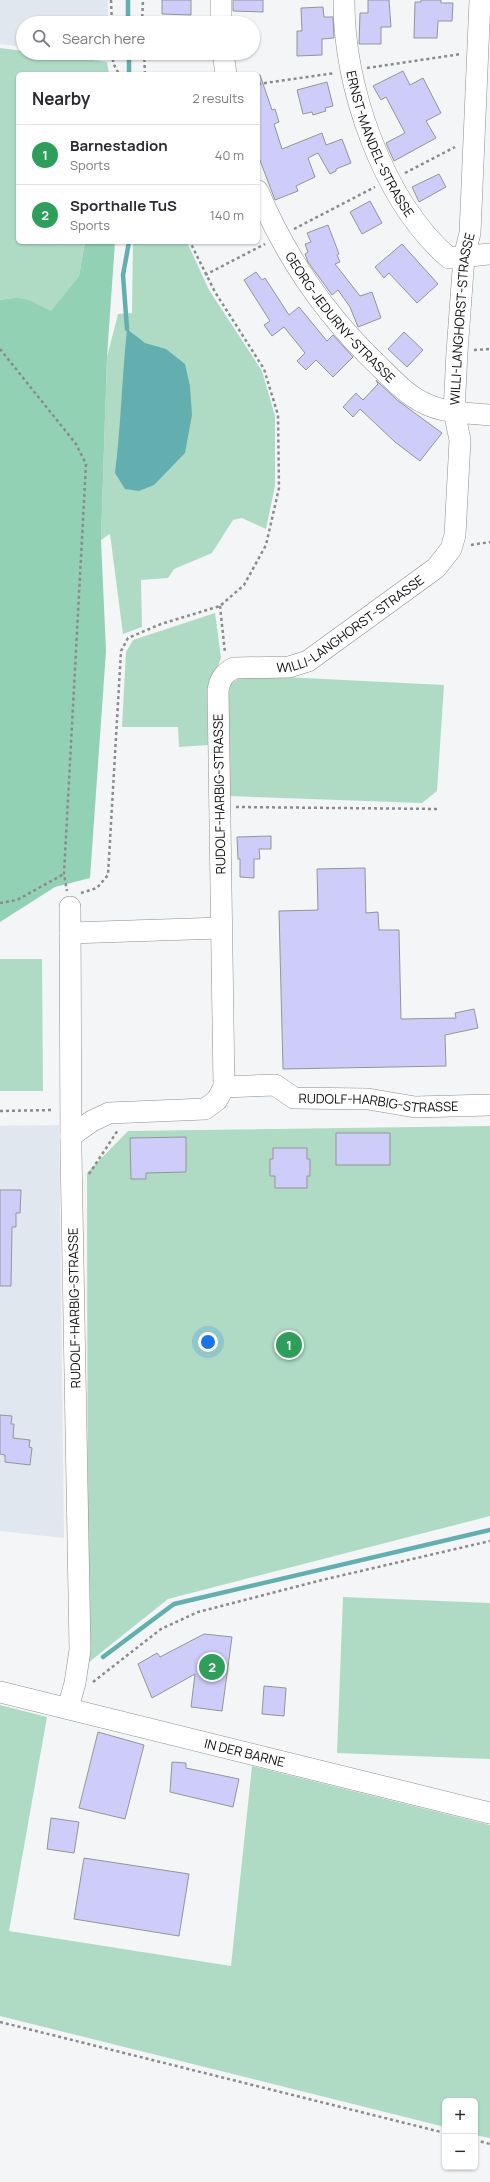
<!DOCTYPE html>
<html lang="en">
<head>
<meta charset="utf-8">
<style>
  :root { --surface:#fff; --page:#f7f7f7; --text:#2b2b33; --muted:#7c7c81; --line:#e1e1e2; --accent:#2a659d }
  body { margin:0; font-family:Manrope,sans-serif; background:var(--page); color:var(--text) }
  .controls { position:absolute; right:12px; bottom:12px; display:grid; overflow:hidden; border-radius:6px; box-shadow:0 1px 3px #0004 }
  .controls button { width:36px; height:36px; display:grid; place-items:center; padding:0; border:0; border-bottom:1px solid var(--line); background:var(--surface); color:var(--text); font:20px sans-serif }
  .you { position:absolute; left:208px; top:1342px; width:14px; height:14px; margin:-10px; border:3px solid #fff; border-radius:50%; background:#1a73e8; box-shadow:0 0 0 6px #1a73e833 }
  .badge { display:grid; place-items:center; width:26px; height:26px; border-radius:50%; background:var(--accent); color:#fff; font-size:13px; font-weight:700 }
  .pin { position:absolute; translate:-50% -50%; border:2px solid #fff; box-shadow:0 1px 4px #0006 }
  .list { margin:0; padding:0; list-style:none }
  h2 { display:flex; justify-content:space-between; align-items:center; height:52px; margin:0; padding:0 16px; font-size:17px }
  h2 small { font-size:13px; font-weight:400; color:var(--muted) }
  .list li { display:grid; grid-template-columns:26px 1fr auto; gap:12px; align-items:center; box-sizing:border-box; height:60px; padding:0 16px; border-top:1px solid var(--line) }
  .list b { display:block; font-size:15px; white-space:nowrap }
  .list p { margin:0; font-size:13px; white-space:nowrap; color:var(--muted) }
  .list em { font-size:13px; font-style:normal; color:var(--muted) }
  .icon { flex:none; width:22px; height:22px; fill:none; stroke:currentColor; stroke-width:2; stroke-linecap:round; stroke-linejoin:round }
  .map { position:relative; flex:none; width:490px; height:2182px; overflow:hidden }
  .search { position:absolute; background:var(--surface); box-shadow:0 1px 3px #0004; left:16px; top:16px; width:244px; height:44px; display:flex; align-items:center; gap:10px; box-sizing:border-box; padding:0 14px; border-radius:22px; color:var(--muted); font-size:15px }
  .panel { position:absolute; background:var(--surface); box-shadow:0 1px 3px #0004; left:16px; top:72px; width:244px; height:172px; border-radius:6px }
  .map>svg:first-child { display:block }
</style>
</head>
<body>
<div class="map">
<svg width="490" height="2182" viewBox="0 0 490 2182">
  <rect width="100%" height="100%" fill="#f3f5f7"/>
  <path fill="#e1e7ee" d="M0,0H108V23H23V47L0,44Z
    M59,1125L64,1538L0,1531V1126Z"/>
  <path fill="#afdbc5" d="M0,48L23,51V53H41L107,62L109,74H18V242H85L79,276L51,312C30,300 24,295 0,300Z
    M133,242H187L209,290L262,371L275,416V486L266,529L242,518L233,520L212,553L174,569L168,578L141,580L142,627L123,634L110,534L101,540L107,357L118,314L132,313Z
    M215,613L221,658L207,693L208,745L179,747L178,727H122L126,652L133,640Z
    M243,675L444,685L437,791L422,803L227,796L225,699L231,684Z
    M0,959H42L43,1091H0Z
    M490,1126V1516L168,1599L88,1663L87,1173L128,1131Z
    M343,1597L490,1603V1759L337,1753Z
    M0,1705L47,1717L9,1931L231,1966L252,1766L490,1825V2138L475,2135V2101H445V2127L0,2016Z"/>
  <path fill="#93d1b4" d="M85,242H115L107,357L101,540L106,651L90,878L55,887L0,922V300C27,295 28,300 51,311L79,276Z"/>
  <path fill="#63afb0" d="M127,329L145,343L166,349L185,364L190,386L192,415L185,453L154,485L139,491L125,489L115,473C121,425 122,377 127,329Z"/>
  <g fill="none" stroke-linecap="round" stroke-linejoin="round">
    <path stroke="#63afb0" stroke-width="4.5" d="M128,0V23
      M129,53V74
      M127,329L123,275L129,242
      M103,1657L174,1604L490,1530"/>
  </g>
  <path fill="#ceccf8" stroke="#959597" d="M162,0H191V15L162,14Z
    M233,0H263V12L233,11Z
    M368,0H389L391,27H381V44H359L360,13H368Z
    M421,0H441V3H453L452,21H438L437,38H414L415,2H421Z
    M323,7L324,17H333L334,38L322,39V55L297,56V31H302L301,8Z
    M403,71L410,85L423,78L441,113L426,121L436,138L394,161L386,143L405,133L386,97L381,100L373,86Z
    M258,75H260L272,110L275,109L279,122L274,124L282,149L322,133L326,145L342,139L351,163L336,169V171L330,174L318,153L308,158L315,177L296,186L298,191L275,200L258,155Z
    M327,82L333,106L325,108L326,111L313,115L312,112L303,114L297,90Z
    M439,174L446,187L419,202L412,187Z
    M370,201L382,223L362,234L350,212Z
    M328,225L339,254L337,255L340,262L335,264L360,296L372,292L381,318L358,327L350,307L338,290L332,295L308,262L305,254L308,252L305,244L311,242L307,233Z
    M402,244L438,284L417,303L389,273L384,278L375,267Z
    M256,272L262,280L265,278L289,315L299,307L327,341L333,335L353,357L333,377L316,360L306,370L297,361L305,353L284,327L272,336L264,325L270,321L244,280Z
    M404,332L423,350L407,367L388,349Z
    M376,380L397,400L442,433L420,461L395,442L360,409L353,417L343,407L356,393L363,400L378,384Z
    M271,836V849H259L260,859H254V878L240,877V859H238L237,837Z
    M365,868L366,913L378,912L379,930H399L401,1019L456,1018L455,1013L474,1009L478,1028L445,1035L446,1066L283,1069L279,911L318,910L317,869Z
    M336,1133H390V1165H336Z
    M186,1137V1172L146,1173V1179H131L130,1138Z
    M273,1148H307V1159H310V1176H307V1188H275V1176H270V1159H273Z
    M0,1190H21L20,1213H16V1227H12L11,1286H0Z
    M0,1415L12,1416L11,1424H14L13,1438L30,1440L29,1447L32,1448L30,1465L5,1462V1455L0,1454Z
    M204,1634L232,1637L222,1711L191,1707L195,1674L152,1698L138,1664L157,1653L160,1657Z
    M264,1686L286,1688L284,1716L262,1714Z
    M98,1732L144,1745L125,1819L79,1808Z
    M172,1762L186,1763V1768L239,1779L233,1807L170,1792Z
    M51,1818L79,1822L74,1853L47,1849Z
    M84,1858L189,1874L179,1936L74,1919Z"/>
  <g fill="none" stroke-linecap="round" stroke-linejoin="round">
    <defs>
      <g id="minor">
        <path d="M221,0V23"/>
        <path id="s1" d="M344,0C343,86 383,201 449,258L490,254"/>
        <path d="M223,53L226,74"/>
        <path id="s2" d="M258,191C286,258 327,317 380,367C392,379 406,394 422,402C442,413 467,413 490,415"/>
        <path d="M70,933L221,928"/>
        <path id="s3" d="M224,1087L275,1085L294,1098L368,1099L415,1107L490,1105"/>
        <path id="s4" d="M71,1136L92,1121L109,1113L205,1109L217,1100L224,1087L218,690C220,679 224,673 234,668L289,667L308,661L436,568L451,549L455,535L460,440L454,411L457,352L464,257L470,233L480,0"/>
        <path id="s5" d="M0,1692L490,1813"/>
        <path d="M68,1708L75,1683L80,1650L71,1152L70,907"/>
      </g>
    </defs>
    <use href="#minor" stroke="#8d8e90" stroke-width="22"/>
    <path stroke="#8a8b8d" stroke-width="2.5" stroke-dasharray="3 3" stroke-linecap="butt" d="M111,0L112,23
      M142,23L143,0
      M113,53V63L119,74
      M144,53L145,74
      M367,68L461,54
      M258,84L335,73
      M405,173L455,147
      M294,229L375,187
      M205,275L265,244
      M0,349L76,444L86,464L64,874L67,891
      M474,350L490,349
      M471,545L490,542
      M220,606L225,653
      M236,807L440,809
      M81,893L97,888L108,875L121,651L128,638L161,624L220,606L244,585L266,545L279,488L278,415L264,369L215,292L190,242
      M0,903L17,900L64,874
      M0,1111L53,1110
      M89,1174L118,1130
      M93,1682L161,1629L198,1612L322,1580L490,1541
      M0,2022L445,2133
      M475,2140L490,2144"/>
    <use href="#minor" stroke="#fff" stroke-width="21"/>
  </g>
  <g text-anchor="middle" stroke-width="3" stroke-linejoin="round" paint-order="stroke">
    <g font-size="13" fill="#0c0c0d" stroke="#fff">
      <text dy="5" stroke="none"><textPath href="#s1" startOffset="150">ERNST-MANDEL-STRASSE</textPath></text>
      <text dy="5" stroke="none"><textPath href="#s2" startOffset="152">GEORG-JEDURNY-STRASSE</textPath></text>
      <text dy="5" stroke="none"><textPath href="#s4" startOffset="1085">WILLI-LANGHORST-STRASSE</textPath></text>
      <text dy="5" stroke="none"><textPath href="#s4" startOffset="725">WILLI-LANGHORST-STRASSE</textPath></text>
      <text transform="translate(219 794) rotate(-91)" y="5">RUDOLF-HARBIG-STRASSE</text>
      <text dy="5" stroke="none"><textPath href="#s3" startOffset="159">RUDOLF-HARBIG-STRASSE</textPath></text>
      <text transform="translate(74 1308) rotate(-91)" y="5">RUDOLF-HARBIG-STRASSE</text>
      <text dy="5" stroke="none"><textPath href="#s5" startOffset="252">IN DER BARNE</textPath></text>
    </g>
  </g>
</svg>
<div class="controls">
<button>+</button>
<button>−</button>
</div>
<div class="you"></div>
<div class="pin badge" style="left:289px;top:1345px;background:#2e9e5b">1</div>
<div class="pin badge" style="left:212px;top:1667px;background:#2e9e5b">2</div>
<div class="search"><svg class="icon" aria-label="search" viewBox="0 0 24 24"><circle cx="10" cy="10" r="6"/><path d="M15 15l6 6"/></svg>Search here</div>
<section class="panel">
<h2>Nearby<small>2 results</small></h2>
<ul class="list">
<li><span class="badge" style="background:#2e9e5b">1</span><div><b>Barnestadion</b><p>Sports</p></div><em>40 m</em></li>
<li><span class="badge" style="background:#2e9e5b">2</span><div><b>Sporthalle TuS</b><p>Sports</p></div><em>140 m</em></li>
</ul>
</section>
</div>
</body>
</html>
